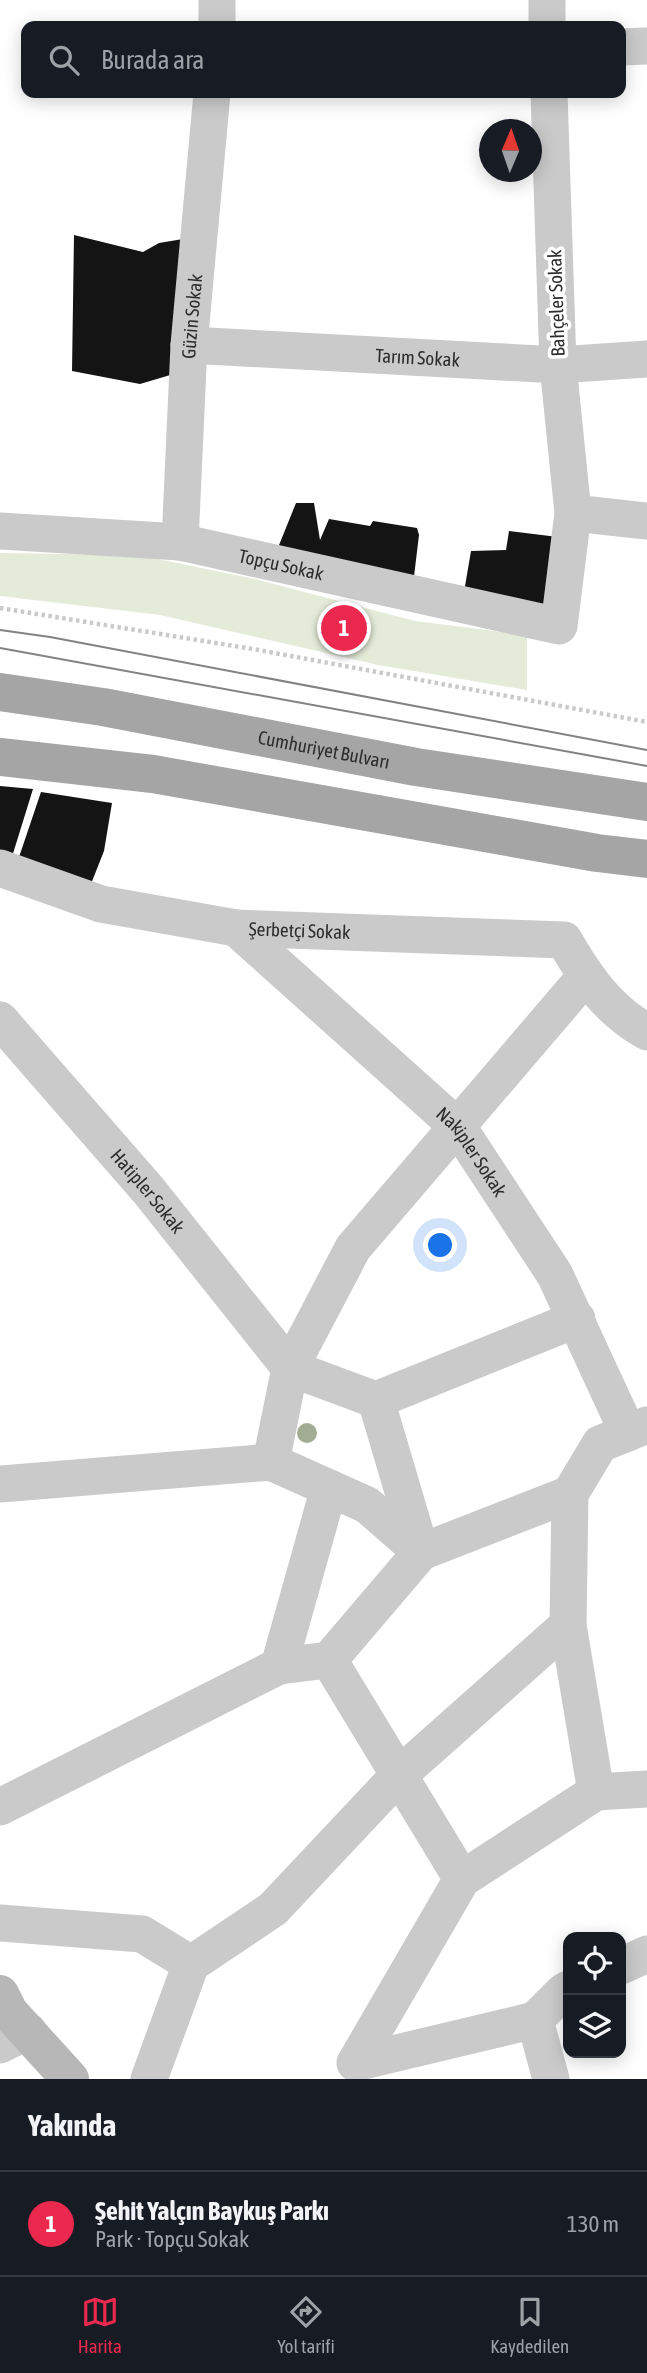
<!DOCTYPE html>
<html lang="tr">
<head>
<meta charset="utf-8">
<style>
  :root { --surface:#171b24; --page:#20242c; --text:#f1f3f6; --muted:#9ea1a6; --line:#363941; --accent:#eb284d }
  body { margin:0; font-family:"Asap Condensed",sans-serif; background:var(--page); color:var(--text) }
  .controls { position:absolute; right:21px; bottom:21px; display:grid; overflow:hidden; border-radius:14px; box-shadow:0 4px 18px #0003 }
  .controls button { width:63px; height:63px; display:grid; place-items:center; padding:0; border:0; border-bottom:2px solid var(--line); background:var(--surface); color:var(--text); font:35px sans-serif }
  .compass { position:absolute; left:479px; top:119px; width:63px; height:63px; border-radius:50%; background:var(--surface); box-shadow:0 4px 18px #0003; rotate:2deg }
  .you { position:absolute; left:441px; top:1246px; width:24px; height:24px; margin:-18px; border:5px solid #fff; border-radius:50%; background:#1a73e8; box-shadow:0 0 0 10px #1a73e833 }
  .badge { display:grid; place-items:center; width:46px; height:46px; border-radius:50%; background:var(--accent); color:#fff; font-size:23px; font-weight:700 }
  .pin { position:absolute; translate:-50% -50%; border:4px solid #fff; box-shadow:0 2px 7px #0006 }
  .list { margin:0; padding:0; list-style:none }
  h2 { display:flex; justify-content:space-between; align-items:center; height:91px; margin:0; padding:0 28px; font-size:30px }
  h2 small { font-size:23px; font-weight:400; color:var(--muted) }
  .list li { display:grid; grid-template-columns:46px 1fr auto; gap:21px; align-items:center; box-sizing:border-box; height:105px; padding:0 28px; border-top:2px solid var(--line) }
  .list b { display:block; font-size:26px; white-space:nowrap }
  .list p { margin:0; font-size:23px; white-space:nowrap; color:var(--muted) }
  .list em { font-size:23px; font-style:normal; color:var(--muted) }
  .icon { flex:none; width:38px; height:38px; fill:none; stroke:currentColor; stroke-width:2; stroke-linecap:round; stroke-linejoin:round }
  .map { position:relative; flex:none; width:647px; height:2079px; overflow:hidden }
  .search { position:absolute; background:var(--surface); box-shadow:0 4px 18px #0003; left:21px; right:21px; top:21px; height:77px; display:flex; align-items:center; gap:18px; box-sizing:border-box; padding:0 24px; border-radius:14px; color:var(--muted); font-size:26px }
  .sheet { height:196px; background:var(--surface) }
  nav { display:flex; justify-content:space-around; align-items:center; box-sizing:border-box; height:98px; border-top:2px solid var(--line); background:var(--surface); font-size:19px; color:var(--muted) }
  nav a { display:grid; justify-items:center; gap:4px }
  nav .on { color:var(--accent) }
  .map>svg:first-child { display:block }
</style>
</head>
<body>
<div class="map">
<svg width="647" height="2079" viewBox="0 0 647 2079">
  <rect width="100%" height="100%" fill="#fff"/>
  <path fill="#e5ebd9" d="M0,553L138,555L255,579L415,621L527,635V690L378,665L160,615L0,596Z"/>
  <path fill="#141414" d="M74,235L143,252L159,243L183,239L177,373L140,384L72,371Z
    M296,503H314L320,540L329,519L370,526L373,521L417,528L419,535L412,593L273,560Z
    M509,531L566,538L560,617L463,598L471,551L506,550Z
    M0,786L33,789L11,860L0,855Z
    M41,792L112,803L104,851L87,894L16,866Z"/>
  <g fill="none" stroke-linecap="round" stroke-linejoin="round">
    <path stroke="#cacaca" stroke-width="4.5" stroke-dasharray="3.5 3.5" stroke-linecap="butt" d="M0,608L253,649L647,722"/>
    <g stroke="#cacaca" stroke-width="37">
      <path d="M547,0V26"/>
      <path d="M217,26V0"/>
      <path d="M621,47L647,46"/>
      <path id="s1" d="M189,345L558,365L647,359"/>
      <path d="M573,513L647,521"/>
      <path id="s2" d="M0,531L180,542L559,626L573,513L558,365L549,93"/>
      <path id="s3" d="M180,542L189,345L212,93"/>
      <path id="s4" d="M0,868L101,904L236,928L564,940C586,978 608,1010 647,1032"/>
      <path id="s5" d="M236,928L458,1127L555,1275L628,1433"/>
      <path id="s6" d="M0,1020L149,1191L290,1368"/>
      <path d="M290,1368L376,1400"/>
      <path d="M376,1400L421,1552L570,1494"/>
      <path d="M376,1400L577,1319"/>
      <path d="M647,1425L600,1444L570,1494L568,1625L596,1792L647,1789"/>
      <path d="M271,1462L290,1368L353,1248L585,977"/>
      <path d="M0,1484L271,1462L367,1505L421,1552L329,1660L279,1666"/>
      <path d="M329,1660L462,1879L596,1792"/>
      <path d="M0,1807L279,1666L329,1488"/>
      <path d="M462,1879L355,2063L535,2020"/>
      <path d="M0,1923L142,1934L191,1964"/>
      <path d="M621,1966L647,1954"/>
      <path d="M0,2045L28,2031"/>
      <path d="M149,2079L191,1964L273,1909L399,1775L568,1625"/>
      <path d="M551,2079L535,2020L563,1992L568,1989"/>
    </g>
    <path stroke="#b7b7b7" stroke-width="38" d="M0,1994L9,2012L70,2079"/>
    <g stroke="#a5a5a5" stroke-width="38">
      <path id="s7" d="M0,692L103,707L416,767L647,802"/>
      <path d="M0,757L153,774L597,853L647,859"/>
    </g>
    <path stroke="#828282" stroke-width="2" d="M0,630L50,637L647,750
      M0,648L647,766"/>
  </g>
  <circle fill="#a2ac92" cx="307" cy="1433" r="10"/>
  <g text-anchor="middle" stroke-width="7" stroke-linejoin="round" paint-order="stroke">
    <g font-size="19" fill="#2d2d2d" stroke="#fff">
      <text transform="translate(556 303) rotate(-92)" y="7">Bahçeler Sokak</text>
      <text dy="7" stroke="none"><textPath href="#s3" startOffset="226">Güzin Sokak</textPath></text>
      <text dy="7" stroke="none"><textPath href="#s1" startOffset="229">Tarım Sokak</textPath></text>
      <text dy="7" stroke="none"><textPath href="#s2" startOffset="284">Topçu Sokak</textPath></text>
      <text dy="7" stroke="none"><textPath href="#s7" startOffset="329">Cumhuriyet Bulvarı</textPath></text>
      <text dy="7" stroke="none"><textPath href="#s4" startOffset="308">Şerbetçi Sokak</textPath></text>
      <text dy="7" stroke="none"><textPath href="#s5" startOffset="326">Nakipler Sokak</textPath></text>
      <text dy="7" stroke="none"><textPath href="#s6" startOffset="226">Hatipler Sokak</textPath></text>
    </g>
  </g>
</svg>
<div class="controls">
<button><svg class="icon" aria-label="locate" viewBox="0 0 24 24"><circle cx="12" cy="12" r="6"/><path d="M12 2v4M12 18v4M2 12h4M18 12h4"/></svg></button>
<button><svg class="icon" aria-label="layers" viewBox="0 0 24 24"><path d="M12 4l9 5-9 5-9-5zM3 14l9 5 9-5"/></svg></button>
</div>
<svg class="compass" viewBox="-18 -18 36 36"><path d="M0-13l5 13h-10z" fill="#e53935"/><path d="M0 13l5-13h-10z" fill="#9ea1a6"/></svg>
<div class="you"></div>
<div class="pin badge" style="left:344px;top:628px">1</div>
<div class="search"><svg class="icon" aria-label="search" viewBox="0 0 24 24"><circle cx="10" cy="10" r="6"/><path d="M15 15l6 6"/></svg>Burada ara</div>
</div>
<section class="sheet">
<h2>Yakında<small></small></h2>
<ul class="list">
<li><span class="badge">1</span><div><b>Şehit Yalçın Baykuş Parkı</b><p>Park · Topçu Sokak</p></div><em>130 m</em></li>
</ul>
</section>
<nav>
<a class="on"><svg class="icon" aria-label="map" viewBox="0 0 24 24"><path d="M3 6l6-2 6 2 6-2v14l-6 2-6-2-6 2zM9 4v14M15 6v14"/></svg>Harita</a>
<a><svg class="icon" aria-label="directions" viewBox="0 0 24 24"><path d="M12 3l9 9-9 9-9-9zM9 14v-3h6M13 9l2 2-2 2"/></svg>Yol tarifi</a>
<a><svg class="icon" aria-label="saved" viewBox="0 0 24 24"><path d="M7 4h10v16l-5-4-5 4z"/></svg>Kaydedilen</a>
</nav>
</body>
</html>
